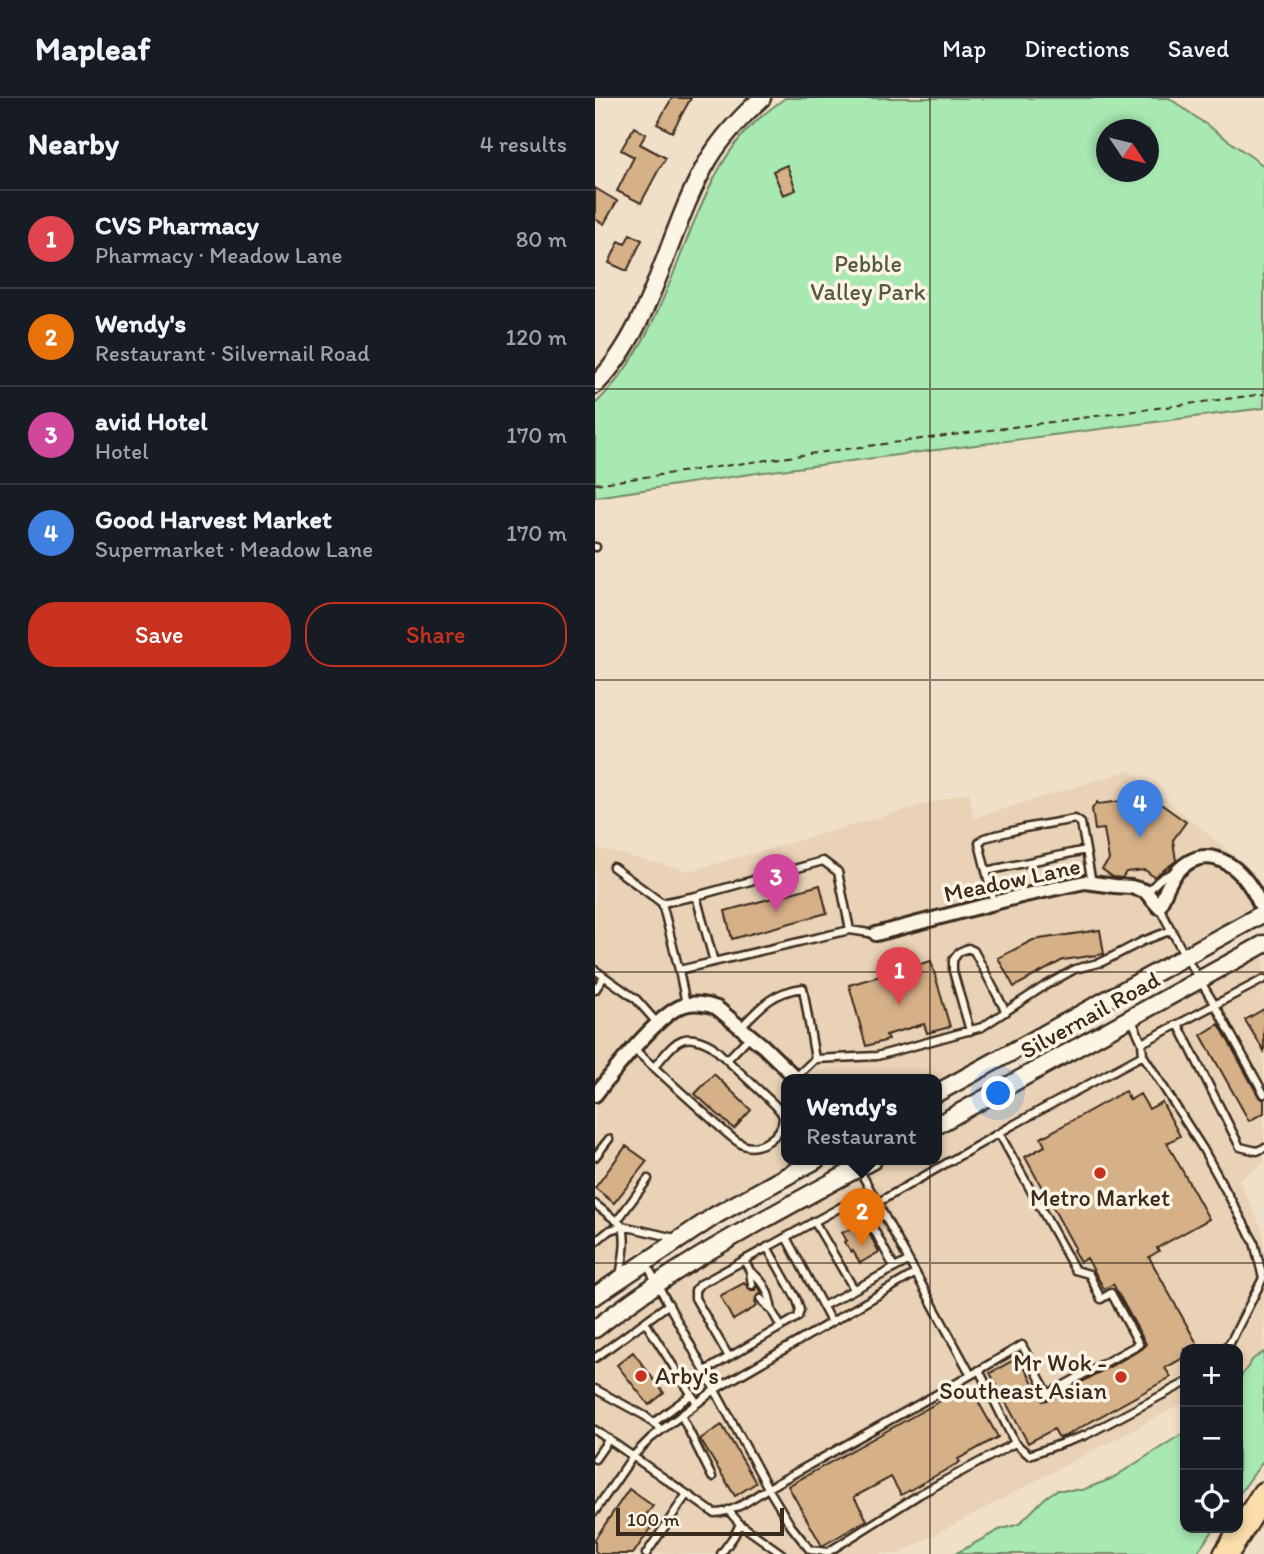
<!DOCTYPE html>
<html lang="en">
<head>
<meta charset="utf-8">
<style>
  :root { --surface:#171b24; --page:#242831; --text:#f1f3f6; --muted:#9ea1a6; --line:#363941; --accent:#c8321e }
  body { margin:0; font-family:Itim,sans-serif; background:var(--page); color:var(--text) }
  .controls { position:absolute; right:21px; bottom:21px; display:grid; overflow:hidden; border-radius:14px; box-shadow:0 4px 10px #0003 }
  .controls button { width:63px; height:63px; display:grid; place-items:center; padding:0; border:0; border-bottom:2px solid var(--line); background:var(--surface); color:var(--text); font:35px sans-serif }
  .compass { position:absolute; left:501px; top:21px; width:63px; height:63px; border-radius:50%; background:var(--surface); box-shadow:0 4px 10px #0003; rotate:125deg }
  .scale { position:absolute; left:21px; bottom:18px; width:168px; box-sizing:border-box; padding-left:7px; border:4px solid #3b2a1e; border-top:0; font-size:19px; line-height:24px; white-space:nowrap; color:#3b2a1e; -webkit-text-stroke:5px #fcf5e5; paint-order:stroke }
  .you { position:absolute; left:404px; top:996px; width:24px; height:24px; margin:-18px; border:5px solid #fff; border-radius:50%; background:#1a73e8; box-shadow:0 0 0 10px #1a73e833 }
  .badge { display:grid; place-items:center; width:46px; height:46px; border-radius:50%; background:var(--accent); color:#fff; font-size:23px; font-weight:700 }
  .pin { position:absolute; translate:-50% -58px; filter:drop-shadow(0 2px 4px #0008) }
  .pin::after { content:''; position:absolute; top:37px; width:24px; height:21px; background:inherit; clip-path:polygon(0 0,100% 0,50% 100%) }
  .popup { position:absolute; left:186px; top:976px; width:161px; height:91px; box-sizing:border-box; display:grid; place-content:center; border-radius:14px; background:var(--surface); filter:drop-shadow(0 2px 5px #0005); font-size:23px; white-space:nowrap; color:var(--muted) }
  .popup b { font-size:26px; color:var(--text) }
  .popup::after { content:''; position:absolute; left:50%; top:100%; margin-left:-14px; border:14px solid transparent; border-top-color:var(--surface) }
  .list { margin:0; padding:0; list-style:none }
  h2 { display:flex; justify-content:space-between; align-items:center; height:91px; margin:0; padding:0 28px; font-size:30px }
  h2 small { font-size:23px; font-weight:400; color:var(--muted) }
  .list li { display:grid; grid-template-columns:46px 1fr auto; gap:21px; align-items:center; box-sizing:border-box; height:98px; padding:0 28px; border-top:2px solid var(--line) }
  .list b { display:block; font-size:26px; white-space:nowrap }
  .list p { margin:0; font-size:23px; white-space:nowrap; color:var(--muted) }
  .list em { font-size:23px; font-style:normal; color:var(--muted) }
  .actions { display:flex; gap:14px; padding:21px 28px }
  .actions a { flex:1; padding:16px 0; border:2px solid var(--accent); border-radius:28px; text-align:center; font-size:24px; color:var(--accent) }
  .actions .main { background:var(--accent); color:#fff }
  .icon { flex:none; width:38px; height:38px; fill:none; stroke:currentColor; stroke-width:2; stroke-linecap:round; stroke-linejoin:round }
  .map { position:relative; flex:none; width:669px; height:1456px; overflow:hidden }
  header { display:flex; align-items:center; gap:42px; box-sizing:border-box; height:98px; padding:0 35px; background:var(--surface); border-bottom:2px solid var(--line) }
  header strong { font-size:33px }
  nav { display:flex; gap:38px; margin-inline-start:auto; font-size:24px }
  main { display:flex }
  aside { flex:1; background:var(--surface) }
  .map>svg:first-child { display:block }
</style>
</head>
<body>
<header>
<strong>Mapleaf</strong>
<nav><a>Map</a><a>Directions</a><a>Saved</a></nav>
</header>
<main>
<aside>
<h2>Nearby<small>4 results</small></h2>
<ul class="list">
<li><span class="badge" style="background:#e0444e">1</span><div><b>CVS Pharmacy</b><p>Pharmacy · Meadow Lane</p></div><em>80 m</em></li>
<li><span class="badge" style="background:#e8710a">2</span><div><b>Wendy's</b><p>Restaurant · Silvernail Road</p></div><em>120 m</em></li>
<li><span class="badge" style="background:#d1479c">3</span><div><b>avid Hotel</b><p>Hotel</p></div><em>170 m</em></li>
<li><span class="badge" style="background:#3f7fe0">4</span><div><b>Good Harvest Market</b><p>Supermarket · Meadow Lane</p></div><em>170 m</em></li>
</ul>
<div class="actions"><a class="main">Save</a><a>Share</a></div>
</aside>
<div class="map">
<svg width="669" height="1456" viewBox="0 0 669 1456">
  <rect width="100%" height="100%" fill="#f1e0c9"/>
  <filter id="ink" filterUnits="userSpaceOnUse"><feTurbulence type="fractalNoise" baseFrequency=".0143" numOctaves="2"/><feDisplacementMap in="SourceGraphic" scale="14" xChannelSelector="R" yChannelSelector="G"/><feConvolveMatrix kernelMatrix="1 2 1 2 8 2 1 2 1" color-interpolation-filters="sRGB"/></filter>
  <g filter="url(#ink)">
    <path fill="#e9d2b5" d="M535,672L658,773L669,793V806L342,986V982H192V1062H204L98,1120L47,1152L0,1185V750L95,773L374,694L379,720Z
      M669,856V1064L644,1082L669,1135V1256L643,1275V1251H590V1304L303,1456H0V1239L24,1219L96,1169L291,1062H342V1034Z"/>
    <path fill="#a8e9b2" stroke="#728a68" stroke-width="2" fill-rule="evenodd" d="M190,0H574L669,68V310L162,375L0,399V306C52,257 73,188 99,124C112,94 125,64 146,39C158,24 174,12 190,0ZM512,32H554V74H512Z
      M669,1254V1362L643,1398V1283L658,1261Z
      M590,1334V1430H620L601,1456H360L404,1432L424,1426L451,1399L462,1392H487L516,1381Z"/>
    <path fill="#d6b087" stroke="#3b2a1e" stroke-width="2" d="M77,0H96L77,34L62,26Z
      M39,29L51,36L45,46L71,60L63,73L46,105L22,93L39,59L26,52Z
      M192,67L201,92L188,97L178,73Z
      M0,90L22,103L9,126L0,121Z
      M35,136L47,142L32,173L14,165L24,143L30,146Z
      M556,699L591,724L578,742L581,763L559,779L550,772L531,774L527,780L518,779L507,771L514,762L509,731L500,732L497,711L502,704L504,706Z
      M225,787L232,815L137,841L130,813Z
      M505,832L509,856L468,862L419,889L403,860L438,842Z
      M336,863L355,929L332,935L329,926L291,937L293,942L271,948L254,887Z
      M669,911V953L650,922Z
      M624,926L664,999L669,1002V1015L654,1023L606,937Z
      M119,976L156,1012L139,1031L100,996Z
      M530,993L535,1002L545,996L554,1011L567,1004L585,1038L572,1045L614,1121L562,1150L564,1153L554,1159L605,1251H590V1259L570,1270L576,1279L470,1338L464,1340L459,1331L433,1345L395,1275L424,1259L448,1303L456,1301L547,1251L551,1246L518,1186L509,1191L492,1160L485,1164L478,1152L480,1150L430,1059L450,1048L446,1040Z
      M31,1048L52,1063L19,1105L0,1090Z
      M268,1124L284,1154L265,1165L258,1153L256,1154L249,1144L252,1143L247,1135Z
      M149,1185L156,1192H160L163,1188L167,1195L161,1199L160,1204L162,1208L138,1222L125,1198Z
      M38,1254L69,1295L54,1307L22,1267Z
      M374,1287L403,1339L363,1361L365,1364L306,1397L296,1379L259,1399L272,1422L227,1448L193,1388Z
      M127,1327L161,1385L140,1398L105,1341Z
      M34,1391L58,1408L50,1418L60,1424L38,1456H4L0,1453V1441Z"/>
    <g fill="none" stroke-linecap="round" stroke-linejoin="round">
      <defs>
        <path id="service" d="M0,449H1
          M18,769L67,805
          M391,773L491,752
          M552,796C560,785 567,777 580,775
          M101,798L228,763L243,774L255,832
          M399,805L384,745L389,740L429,730L480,721L486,725L497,785
          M564,809L590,858L620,907L669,996
          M0,872L41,901L63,926
          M84,872L67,805L101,798L119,864
          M0,892L9,879
          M91,906L84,872L255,832L281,836
          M583,926L645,1049L662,1053L669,1050
          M146,929C166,908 178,894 208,890L220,961
          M375,933L358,873V862L364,854L373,850L379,853L411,914
          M547,945L669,881
          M39,951C64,974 89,997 115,1020C125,1029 136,1041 148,1047C164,1054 188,1037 188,1020C188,1015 183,1011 180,1007L117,948C85,930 79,947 59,969
          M548,957L608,1051L659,1144L668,1180L635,1245L628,1251
          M132,962L155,938
          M201,979L220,961L282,958L387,929L448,889L480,871L507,864L548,843L577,832
          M0,1059L14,1041
          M262,1100L299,1169
          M282,1105L418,1027L548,957L547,945L536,920
          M0,1106L28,1128L80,1140
          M22,1123L53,1081
          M219,1123L259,1191
          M191,1139L236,1224
          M0,1144L15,1132L28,1128
          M149,1162L155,1173L157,1187
          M51,1165L173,1390L196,1428L215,1452L233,1454L325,1396L420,1345
          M155,1173C171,1185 174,1194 177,1213
          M25,1178C28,1160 32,1145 28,1128
          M166,1201L177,1213L186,1229
          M228,1208L313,1163
          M50,1224L102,1305
          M134,1259L203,1219L205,1212L202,1202L172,1149
          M0,1260L74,1206
          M384,1272L420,1345L434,1357L491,1337L590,1285
          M110,1273L134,1259L100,1200V1192L104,1187L275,1093
          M376,1277L427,1247L453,1296L544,1246L516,1195L506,1201L494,1176L480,1172L404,1035
          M0,1291L50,1318L67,1332
          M86,1317L117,1379
          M58,1325L97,1296
          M0,1332L119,1415C139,1415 157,1400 173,1390L376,1277L259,1062
          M0,1361L14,1341
          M0,1413L38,1358L56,1340L121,1291L321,1175
          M145,1426L187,1456
          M51,1456L92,1396
          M126,1456L139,1438L145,1426L133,1412"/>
        <path id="minor" d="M281,836L426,798L490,784L520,788L536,789L550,793L564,809C569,798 573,784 581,775C608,745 639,762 657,791C662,798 665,807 669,815
          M0,997C17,976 65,913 90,907C99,904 113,906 122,910L168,948L203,982"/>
        <path id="tertiary" d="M0,287C59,229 72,131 114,61C128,38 147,18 167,0
          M342,995L669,815
          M342,1027L669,846
          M0,1198L121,1117L221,1062
          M0,1231C85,1163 183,1114 278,1062"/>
        <path id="motorway" d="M631,1456L669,1396"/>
      </defs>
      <use href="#service" stroke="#3b2a1e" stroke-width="11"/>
      <use href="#minor" stroke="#3b2a1e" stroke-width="18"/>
      <use href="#tertiary" stroke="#3b2a1e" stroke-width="21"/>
      <use href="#motorway" stroke="#3b2a1e" stroke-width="28"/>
      <path stroke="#3b2a1e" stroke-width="2" stroke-dasharray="7 5" stroke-linecap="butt" d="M0,386L243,352L669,296"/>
      <use href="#service" stroke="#fcf5e5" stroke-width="6"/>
      <use href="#minor" stroke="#fcf5e5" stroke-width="12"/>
      <use href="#tertiary" stroke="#fcf5e5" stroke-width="16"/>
      <use href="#motorway" stroke="#faddab" stroke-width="23"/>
    </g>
  </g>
  <path fill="none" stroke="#3b2a1e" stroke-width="2" stroke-opacity="0.55" d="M335,0V1456M0,291H669M0,582H669M0,874H669M0,1165H669"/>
  <g fill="#c8321e" stroke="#fcf5e5" stroke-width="2.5">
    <circle cx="505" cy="1075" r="7"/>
    <circle cx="46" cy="1278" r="7"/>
    <circle cx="526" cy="1279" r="7"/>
  </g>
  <g text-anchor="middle" stroke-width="7" stroke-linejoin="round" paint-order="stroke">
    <g font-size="24" fill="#565a43" stroke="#fcf5e5">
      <text x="273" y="174">Pebble<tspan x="273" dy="28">Valley Park</tspan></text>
    </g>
    <g font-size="24" fill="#3b2a1e" stroke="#fcf5e5">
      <text transform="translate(417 782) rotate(-12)" y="8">Meadow Lane</text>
      <text transform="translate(495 917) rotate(-29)" y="8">Silvernail Road</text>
    </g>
    <g font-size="24" fill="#3b2a1e" stroke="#fcf5e5">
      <text x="505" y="1108">Metro Market</text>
      <text x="512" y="1273" text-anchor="end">Mr Wok -<tspan x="512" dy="28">Southeast Asian</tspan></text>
      <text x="60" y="1286" text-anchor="start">Arby's</text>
    </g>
  </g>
</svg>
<div class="controls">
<button>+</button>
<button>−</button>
<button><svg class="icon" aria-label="locate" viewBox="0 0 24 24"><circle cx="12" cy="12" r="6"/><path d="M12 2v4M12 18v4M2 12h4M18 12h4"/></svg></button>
</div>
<svg class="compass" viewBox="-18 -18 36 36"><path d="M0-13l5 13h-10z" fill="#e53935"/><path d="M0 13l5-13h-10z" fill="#9ea1a6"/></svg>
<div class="scale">100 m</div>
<div class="you"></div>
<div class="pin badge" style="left:304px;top:907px;background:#e0444e">1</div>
<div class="pin badge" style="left:267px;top:1148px;background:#e8710a">2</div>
<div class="popup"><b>Wendy's</b>Restaurant</div>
<div class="pin badge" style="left:181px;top:814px;background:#d1479c">3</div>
<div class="pin badge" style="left:545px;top:740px;background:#3f7fe0">4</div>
</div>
</main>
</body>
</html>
